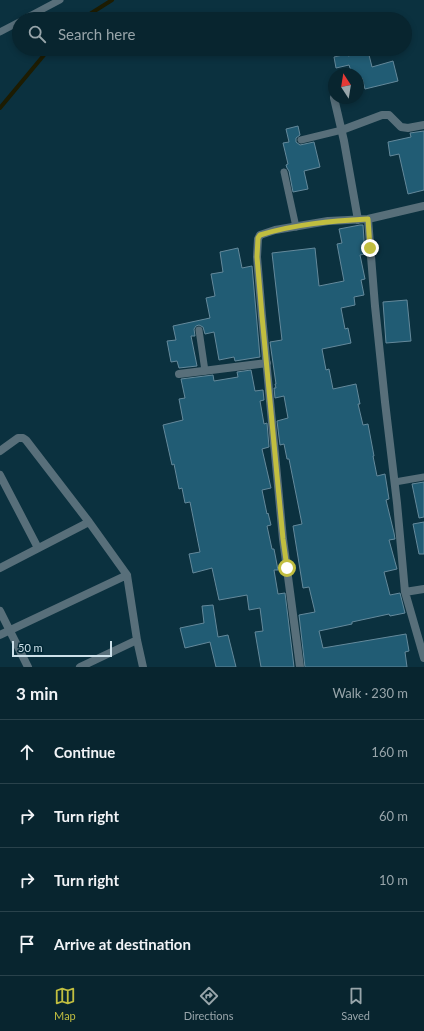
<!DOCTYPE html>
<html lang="en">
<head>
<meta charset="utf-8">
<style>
  :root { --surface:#08252f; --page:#16313b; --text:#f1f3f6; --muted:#98a5aa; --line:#29424b; --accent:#c1be40 }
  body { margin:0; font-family:Lato,sans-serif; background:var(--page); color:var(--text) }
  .compass { position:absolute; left:328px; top:68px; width:36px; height:36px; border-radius:50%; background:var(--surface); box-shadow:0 2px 6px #0003; rotate:348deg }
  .scale { position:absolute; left:12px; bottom:10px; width:100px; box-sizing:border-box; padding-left:4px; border:2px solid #cde1ea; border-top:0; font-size:11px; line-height:14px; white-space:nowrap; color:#cde1ea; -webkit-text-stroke:3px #002735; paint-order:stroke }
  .stop { position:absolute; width:12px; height:12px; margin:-9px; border:3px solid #c1be40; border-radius:50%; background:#fff }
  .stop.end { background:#c1be40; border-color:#fff; box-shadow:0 1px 4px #0008 }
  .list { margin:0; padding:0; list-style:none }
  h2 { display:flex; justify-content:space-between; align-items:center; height:52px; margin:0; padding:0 16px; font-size:17px }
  h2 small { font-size:13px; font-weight:400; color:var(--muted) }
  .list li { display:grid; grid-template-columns:26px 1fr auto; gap:12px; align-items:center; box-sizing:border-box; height:64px; padding:0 16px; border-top:1px solid var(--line) }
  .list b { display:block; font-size:15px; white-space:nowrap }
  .list em { font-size:13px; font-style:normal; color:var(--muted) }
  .icon { flex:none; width:22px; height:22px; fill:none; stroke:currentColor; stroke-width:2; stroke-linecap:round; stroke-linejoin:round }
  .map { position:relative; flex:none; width:424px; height:667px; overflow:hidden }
  .search { position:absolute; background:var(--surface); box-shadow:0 2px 6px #0003; left:12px; right:12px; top:12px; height:44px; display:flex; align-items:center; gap:10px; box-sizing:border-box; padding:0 14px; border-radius:22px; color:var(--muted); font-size:15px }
  .sheet { height:308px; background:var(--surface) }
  nav { display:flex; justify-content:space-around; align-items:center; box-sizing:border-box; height:56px; border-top:1px solid var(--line); background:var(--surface); font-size:11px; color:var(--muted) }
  nav a { display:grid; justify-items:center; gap:2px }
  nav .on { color:var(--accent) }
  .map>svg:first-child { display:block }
</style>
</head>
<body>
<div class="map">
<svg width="424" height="667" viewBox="0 0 424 667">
  <rect width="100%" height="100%" fill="#0b313f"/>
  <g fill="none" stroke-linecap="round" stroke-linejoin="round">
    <path stroke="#1d1c02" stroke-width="4" d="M82,19L112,0
      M0,108L49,49"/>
  </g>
  <path fill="#215c74" stroke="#64899b" d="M368,51L372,67L393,61L398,81L365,89L362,78L358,79V74H352L349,65L336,68L334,57L347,54L348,56Z
    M298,126L300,135L296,138V142L300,145L314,142L320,167L304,171L308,189L293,192L289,171L287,168L286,165L288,164L283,143L289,142L286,129Z
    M424,131V190L408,194L399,154L390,156L388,142L411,137L410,133Z
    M360,225H363L365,254L360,255L365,279L361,280L364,295L354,297L355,305L341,308L345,329L348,328L351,343L322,349L326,370L329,369L333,389L356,384L360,404H358L363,425L368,424L374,456H373L377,476L385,474L389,499L386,500L394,533L395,539L389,540L397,569L384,572L390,595L400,593L405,613L390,616L389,614L352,622V624L319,631L323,648L406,634L409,651L405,652L407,667H305L299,615L315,612L309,587L303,588L293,526L302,524L289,459H287L284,444L280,445L277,421L288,418L284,396L275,398L274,388H276L275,384H276L270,342L282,340L272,253L315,248L319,286L344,281L337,244L342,243L339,229Z
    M238,248L242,268L252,266L260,357L235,361L234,357L219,360L214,332L205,334L203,327L199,325L196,326L194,329L195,336H191L197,366L179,368L177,361L171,362L167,341L176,340L173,326L210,318L206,298L215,296L211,274L223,272L220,252Z
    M407,300L411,341L386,343L383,302Z
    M251,370L255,391L263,390L264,400L260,401L264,424L267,423L269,447L262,449L271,488L262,490L267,514L268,513L271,525L267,526L272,549H274L278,570H274L278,594L285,593L294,667H261L255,632L263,631L260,608L249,610L247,595L219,600L212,568L193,573L189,554L200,552L190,502L185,503L182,488L179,489L174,464L172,465L163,425L183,420L179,399L185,398L181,379L213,375L214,381L238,377L237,372Z
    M424,482V517L419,518L412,484Z
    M424,522V554H419L413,524Z
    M213,605L218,637L228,635L236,667H216L210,642L185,648L180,628L204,623L202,606Z"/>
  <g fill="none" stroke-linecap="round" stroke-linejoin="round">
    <path stroke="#586f7a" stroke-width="7" d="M24,19L60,0
      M0,32L19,22
      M301,140L342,130
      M284,172L296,227
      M199,330L205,371
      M395,482L424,477"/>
    <path stroke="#586f7a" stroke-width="8" d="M334,98L344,141L358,220
      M342,130L382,115H389L401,127L408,128L424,125
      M368,219L375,306L385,402L397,503L405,592L424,658
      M179,374L267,363
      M0,451L18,438H23L26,440L89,522L127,575L137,640L143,667
      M0,475L38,548
      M0,568L89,522
      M405,592L424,589
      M0,611L28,667
      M0,635L127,575
      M80,667L137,640
      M300,667L283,539L262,316L257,257L258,239L260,235L275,230L328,221L368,219L424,206"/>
  </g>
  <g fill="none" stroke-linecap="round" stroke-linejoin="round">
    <path stroke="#c1be40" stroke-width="5" d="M287,568L283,539L262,316L257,257L258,238L260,235C295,224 332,221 368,219L370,248"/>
  </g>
</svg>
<svg class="compass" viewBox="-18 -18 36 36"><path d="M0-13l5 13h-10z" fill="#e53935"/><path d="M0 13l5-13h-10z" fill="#98a5aa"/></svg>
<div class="scale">50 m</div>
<div class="stop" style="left:287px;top:568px"></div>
<div class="stop end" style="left:370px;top:248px"></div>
<div class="search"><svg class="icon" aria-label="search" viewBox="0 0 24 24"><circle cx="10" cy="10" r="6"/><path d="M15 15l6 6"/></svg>Search here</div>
</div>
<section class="sheet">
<h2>3 min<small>Walk · 230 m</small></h2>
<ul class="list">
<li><svg class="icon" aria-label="ahead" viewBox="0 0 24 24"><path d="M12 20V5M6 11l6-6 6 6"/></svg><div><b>Continue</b></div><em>160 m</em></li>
<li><svg class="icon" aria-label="right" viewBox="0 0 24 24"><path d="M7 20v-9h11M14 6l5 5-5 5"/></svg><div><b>Turn right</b></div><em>60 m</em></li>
<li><svg class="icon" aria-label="right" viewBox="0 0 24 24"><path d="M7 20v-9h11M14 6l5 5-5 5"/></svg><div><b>Turn right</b></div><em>10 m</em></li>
<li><svg class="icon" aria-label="arrive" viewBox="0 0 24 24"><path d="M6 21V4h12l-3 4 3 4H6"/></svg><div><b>Arrive at destination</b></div></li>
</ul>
</section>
<nav>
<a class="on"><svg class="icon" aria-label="map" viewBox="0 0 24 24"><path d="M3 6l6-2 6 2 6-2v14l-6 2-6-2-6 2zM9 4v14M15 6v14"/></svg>Map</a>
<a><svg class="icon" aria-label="directions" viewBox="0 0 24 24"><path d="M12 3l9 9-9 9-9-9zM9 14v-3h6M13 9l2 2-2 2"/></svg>Directions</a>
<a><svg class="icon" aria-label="saved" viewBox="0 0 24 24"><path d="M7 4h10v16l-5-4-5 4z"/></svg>Saved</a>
</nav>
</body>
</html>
